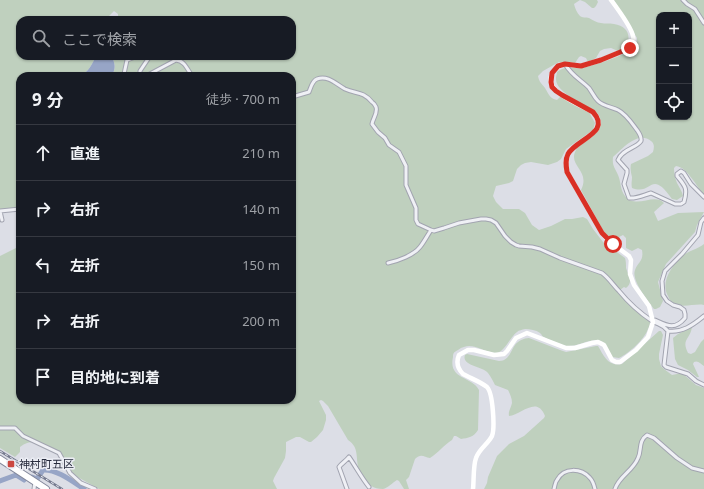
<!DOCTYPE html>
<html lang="ja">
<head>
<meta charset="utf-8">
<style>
  :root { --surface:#171b24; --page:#20242c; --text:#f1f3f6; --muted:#9ea1a6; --line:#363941 }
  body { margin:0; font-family:"Noto Sans","Noto Sans JP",sans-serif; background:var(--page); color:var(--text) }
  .controls { position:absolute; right:12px; top:12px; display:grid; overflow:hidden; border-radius:8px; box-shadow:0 1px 3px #0004 }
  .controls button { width:36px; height:36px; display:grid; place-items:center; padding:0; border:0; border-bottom:1px solid var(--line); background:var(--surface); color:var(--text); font:20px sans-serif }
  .stop { position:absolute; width:12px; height:12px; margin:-9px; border:3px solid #d93025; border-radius:50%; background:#fff }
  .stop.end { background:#d93025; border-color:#fff; box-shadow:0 1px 4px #0008 }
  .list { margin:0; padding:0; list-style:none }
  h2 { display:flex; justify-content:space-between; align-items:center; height:52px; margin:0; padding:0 16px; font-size:17px }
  h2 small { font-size:13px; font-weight:400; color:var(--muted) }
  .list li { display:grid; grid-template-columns:26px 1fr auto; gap:12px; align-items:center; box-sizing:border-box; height:56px; padding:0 16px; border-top:1px solid var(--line) }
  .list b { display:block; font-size:15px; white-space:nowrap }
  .list em { font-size:13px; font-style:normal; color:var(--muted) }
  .icon { flex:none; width:22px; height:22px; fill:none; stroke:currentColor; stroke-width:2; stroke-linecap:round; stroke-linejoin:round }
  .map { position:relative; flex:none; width:704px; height:489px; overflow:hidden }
  .search { position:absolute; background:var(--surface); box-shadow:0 1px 3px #0004; left:16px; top:16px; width:280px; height:44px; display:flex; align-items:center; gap:10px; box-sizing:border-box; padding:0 14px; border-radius:12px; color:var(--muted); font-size:15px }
  .panel { position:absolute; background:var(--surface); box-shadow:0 1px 3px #0004; left:16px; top:72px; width:280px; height:332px; border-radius:12px }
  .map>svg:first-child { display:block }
</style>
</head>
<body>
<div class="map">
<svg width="704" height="489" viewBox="0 0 704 489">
  <rect width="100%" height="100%" fill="#dcdee6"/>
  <path fill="#bfd0be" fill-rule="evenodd" d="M0,0H597L598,2L596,6L594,8H592L585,2L580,0L574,4C575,8 577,13 580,16C582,18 586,17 589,18C593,20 597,23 601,23C605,24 609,23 614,24C627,26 632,35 626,47L618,51L611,48L604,49L600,51L596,58L588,62L586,58L581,56L579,57L575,63L559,62L543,71L538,76C539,82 542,84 545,88C549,94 549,98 557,100L560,97L589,112L595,123L593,130L566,149L561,159L557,162L548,165L531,162L525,163L521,165L517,169L513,181L509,183L496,186L493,196L496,202L503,209H519L525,213L532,225L539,230L551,226L565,219H572L583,217L587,219L593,229L603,242L625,258C626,261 626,264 626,268C628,275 634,282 626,288L624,287L620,290V292L650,320C650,323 650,326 648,329C644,340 629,353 619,358L612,357L603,342C592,336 579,347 567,346C560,346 551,341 544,337C541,335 543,336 540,333C536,330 530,329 525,329C522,330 519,330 517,332C510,337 504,353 496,353C481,352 472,340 458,350C454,352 453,353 453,357C448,380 472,376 479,390L478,430C474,437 468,438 461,439L456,436H454L452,440C444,445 438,453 430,458C424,457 421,453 415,459L409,477L406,480L409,489H404L399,481L397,480C392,483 388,488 383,489C373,489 368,485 364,477C362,474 360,472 359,469C355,458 360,448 348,440L328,406L323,401L321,400L319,401L326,415V420L323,430L317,437L311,442H309L300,437H296L286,442V451L285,458L274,478L273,481L277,489H99L74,475L70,469L61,455L35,442C29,442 25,443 20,447V452L15,457L0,448V256L16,248L20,243V400H292V76H112C116,67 115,65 112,56H292V20H118V14L114,11L109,16L108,20H20V56H96C92,64 89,72 80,76H20V209H0Z
    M614,0H704V195C697,187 687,167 676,166L674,168C674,173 675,178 677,183C679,187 682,191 683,196L677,200L672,199C650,168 653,196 632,188C631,184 632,181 632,177C631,173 630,168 631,164L648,156L653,152C654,148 655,144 651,141C638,130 622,149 613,157C612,166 615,168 618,175C621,181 620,190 625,196C636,210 654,192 664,203L654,212L658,221L678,213L704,212L697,225L695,232L666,264L658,282L663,301L660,307L656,309H654C648,301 631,280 635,270C638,262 644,261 642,250L638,248L632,251L626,248V238L623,235L613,240L605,234L581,190C591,170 567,166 576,150C582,138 605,134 600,118C599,114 597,113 594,111C584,103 555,93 556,78C556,76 557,74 557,72C567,65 572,69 582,68C593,66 627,55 634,47C637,44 637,42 637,38ZM659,15H689V117H659Z
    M704,244V305C695,303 682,309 673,303C671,302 669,299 668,296C660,282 672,266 682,256C688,251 698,249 704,244Z
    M692,327C690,340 681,339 688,353L691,354L695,352L701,342L704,339V366C701,364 698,360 694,362L693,364L699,377H697L688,370L678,365L675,359L673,338L678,334Z
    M659,331H661L663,335L659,354V359L661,366L664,369L672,375L682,373L696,385L704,388V489H484L487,483L488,477L497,456L509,444L524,436L544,418L545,416C537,395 521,415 509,416C508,411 511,408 512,403C512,398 510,394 508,390L495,385C493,381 491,377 488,373C482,366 461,366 465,355L467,354L499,361C509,361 510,352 515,345C518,341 524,338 529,338L560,350L566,352L596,346H598C604,356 608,367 622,364Z"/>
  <path fill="#97a5c6" d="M96,56H112C115,65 116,67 112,76H80C89,72 92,64 96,56Z"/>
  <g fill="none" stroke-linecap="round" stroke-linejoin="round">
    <path stroke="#97a5c6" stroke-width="5" d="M32,477L37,479L43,470C57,469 73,482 84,489
      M0,481L16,475L24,480"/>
    <defs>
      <path id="street" d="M683,0L687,4L695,9L704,23
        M565,64C571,75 581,80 589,88C592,92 594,97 598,101C603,106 612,107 618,110C626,114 631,122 637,130C639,133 642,137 641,141C637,148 622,149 618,160L627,170V173L624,184L629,198C636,199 644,195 651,193L675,204H681L684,202C688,188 685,186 677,176V174L681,171L684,173L691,184L704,197
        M123,76L124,74L127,60L138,56
        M141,76L140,73V71L150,56
        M146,76L176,60C185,61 187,69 192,76
        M292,97L309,92C311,87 312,81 317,79C328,75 336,84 345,89C356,94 363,91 372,102C374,103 375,105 376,107C378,113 373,118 372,124L378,132L385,138L389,145L399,152L406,166V185L416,208V220L418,224L431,230L434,231L444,228L459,223L481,219H486L491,220L496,223L505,236L511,242L516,245L519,246L532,247L540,249L560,258L602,273C609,278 613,285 619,291C628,302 640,313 652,321C659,325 661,323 668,331C682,333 693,325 704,316
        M2,220L0,211L20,209
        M388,263C398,261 414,255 420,247C424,242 427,236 431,230
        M653,322L655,320C668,326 675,330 685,318V314L684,310L680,307L673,305L667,301L663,295L662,281L665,271L682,254L698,235L701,222L704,218
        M668,331L664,365L666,367L688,374L696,381L704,385
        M0,428H15L23,436L59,453L70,473L81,483L95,489
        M34,489L35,482
        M347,489L339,467C342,463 346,461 349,457C356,467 361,477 369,487
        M554,489C555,486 555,482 557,480C564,467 581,468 590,478C593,481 594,485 595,489
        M615,489C619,476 633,471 638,458C642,450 638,441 647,435L654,438L677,458L692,468L704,471"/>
      <path id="highway" d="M0,459L46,489"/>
    </defs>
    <use href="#street" stroke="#a2a4b0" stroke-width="5"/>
    <use href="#highway" stroke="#84899c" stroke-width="8"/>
    <use href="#street" stroke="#eff0f5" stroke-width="3"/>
    <path stroke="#fff" stroke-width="4.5" d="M473,489C474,481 473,466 476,458C479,449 488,444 492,436C495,428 493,393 487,387C481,382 470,378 463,374C457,368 456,362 459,355L468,350H474L494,355L504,354L507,351L516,338L527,333L566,348H575L592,343L598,342L604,345L612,360L616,362H620L636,350L648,337L653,322L649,306L634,285L630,274L631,260L629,256L613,244L607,239L602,233L567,172C566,166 565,160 568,154C576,139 612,133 593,112C583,107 560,97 554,88C550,84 550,78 552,73L559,66L565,64L581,66L601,60L630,48C633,45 634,40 633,36C631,27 617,8 611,0"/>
    <use href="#highway" stroke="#fff" stroke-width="6"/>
    <defs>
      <path id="rail" d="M0,451L62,489"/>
    </defs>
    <use href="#rail" stroke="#767b8f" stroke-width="2.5"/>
    <use href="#rail" stroke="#ebedf4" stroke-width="1" stroke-dasharray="3" stroke-linecap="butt"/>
  </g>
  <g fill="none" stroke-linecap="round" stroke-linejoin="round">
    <path stroke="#d93025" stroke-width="5" d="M613,244L602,233L567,172C566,166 565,160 568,154C576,139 612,133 593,112L562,95L556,91L552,87L551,82L552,73L558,66L565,64L581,66L601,60L630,48"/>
  </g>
  <rect fill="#cb4841" stroke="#ebedf4" stroke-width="1.5" x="7" y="460" width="8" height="8" rx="2"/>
  <g text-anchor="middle" stroke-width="3" stroke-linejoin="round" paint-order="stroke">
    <g font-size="11" fill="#262a3c" stroke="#ebedf4" text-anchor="start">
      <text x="19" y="468">神村町五区</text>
    </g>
  </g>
</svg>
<div class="controls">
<button>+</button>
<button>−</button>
<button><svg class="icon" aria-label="locate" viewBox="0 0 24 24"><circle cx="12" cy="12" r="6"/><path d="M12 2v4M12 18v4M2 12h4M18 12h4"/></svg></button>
</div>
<div class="stop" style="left:613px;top:244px"></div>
<div class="stop end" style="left:630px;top:48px"></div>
<div class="search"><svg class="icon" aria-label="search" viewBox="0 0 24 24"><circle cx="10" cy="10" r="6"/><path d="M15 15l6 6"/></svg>ここで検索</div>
<section class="panel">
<h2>9 分<small>徒歩 · 700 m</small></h2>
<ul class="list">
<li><svg class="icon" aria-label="ahead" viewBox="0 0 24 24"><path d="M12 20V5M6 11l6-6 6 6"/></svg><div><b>直進</b></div><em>210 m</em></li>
<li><svg class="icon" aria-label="right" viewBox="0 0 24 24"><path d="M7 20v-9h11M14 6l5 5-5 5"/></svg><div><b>右折</b></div><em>140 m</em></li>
<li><svg class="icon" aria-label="left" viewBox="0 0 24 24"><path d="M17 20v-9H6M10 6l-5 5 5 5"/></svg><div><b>左折</b></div><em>150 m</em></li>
<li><svg class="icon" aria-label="right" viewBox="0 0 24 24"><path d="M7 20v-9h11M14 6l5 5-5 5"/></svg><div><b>右折</b></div><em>200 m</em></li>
<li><svg class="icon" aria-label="arrive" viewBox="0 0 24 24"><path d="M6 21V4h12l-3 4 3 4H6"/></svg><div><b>目的地に到着</b></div></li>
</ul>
</section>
</div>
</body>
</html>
